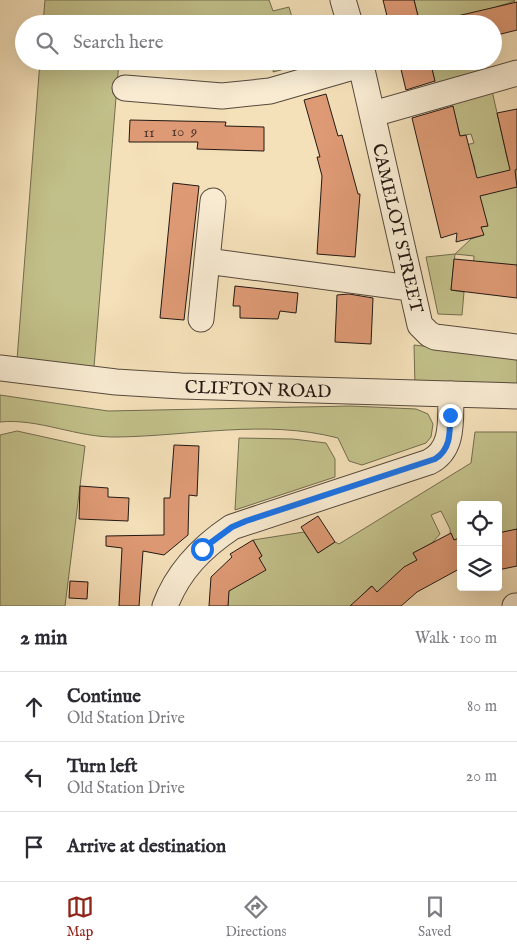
<!DOCTYPE html>
<html lang="en">
<head>
<meta charset="utf-8">
<style>
  :root { --surface:#fff; --page:#f2f2f3; --text:#2b2b33; --muted:#7c7c81; --line:#e1e1e2; --accent:#8f2418 }
  body { margin:0; font-family:"IM FELL English",serif; background:var(--page); color:var(--text) }
  .controls { position:absolute; right:15px; bottom:15px; display:grid; overflow:hidden; border-radius:5px; box-shadow:0 5px 20px #0002 }
  .controls button { width:45px; height:45px; display:grid; place-items:center; padding:0; border:0; border-bottom:1px solid var(--line); background:var(--surface); color:var(--text); font:25px sans-serif }
  .stop { position:absolute; width:15px; height:15px; margin:-11px; border:4px solid #1a73e8; border-radius:50%; background:#fff }
  .stop.end { background:#1a73e8; border-color:#fff; box-shadow:0 1px 5px #0008 }
  .list { margin:0; padding:0; list-style:none }
  h2 { display:flex; justify-content:space-between; align-items:center; height:65px; margin:0; padding:0 20px; font-size:21px }
  h2 small { font-size:16px; font-weight:400; color:var(--muted) }
  .list li { display:grid; grid-template-columns:32px 1fr auto; gap:15px; align-items:center; box-sizing:border-box; height:70px; padding:0 20px; border-top:1px solid var(--line) }
  .list b { display:block; font-size:19px; white-space:nowrap }
  .list p { margin:0; font-size:16px; white-space:nowrap; color:var(--muted) }
  .list em { font-size:16px; font-style:normal; color:var(--muted) }
  .icon { flex:none; width:28px; height:28px; fill:none; stroke:currentColor; stroke-width:2; stroke-linecap:round; stroke-linejoin:round }
  .map { position:relative; flex:none; width:517px; height:606px; overflow:hidden }
  .search { position:absolute; background:var(--surface); box-shadow:0 5px 20px #0002; left:15px; right:15px; top:15px; height:55px; display:flex; align-items:center; gap:12px; box-sizing:border-box; padding:0 18px; border-radius:28px; color:var(--muted); font-size:19px }
  .sheet { height:275px; background:var(--surface) }
  nav { display:flex; justify-content:space-around; align-items:center; box-sizing:border-box; height:70px; border-top:1px solid var(--line); background:var(--surface); font-size:14px; color:var(--muted) }
  nav a { display:grid; justify-items:center; gap:2px }
  nav .on { color:var(--accent) }
  .map>svg:first-child { display:block }
</style>
</head>
<body>
<div class="map">
<svg width="517" height="606" viewBox="0 0 517 606">
  <rect width="100%" height="100%" fill="#f4e0b9"/>
  <filter id="stains"><feTurbulence type="fractalNoise" baseFrequency=".004" numOctaves="4"/><feColorMatrix values="0 0 0 0 .2 0 0 0 0 .09 0 0 0 0 .02 0 0 0 .5 -.17"/></filter>
  <radialGradient id="worn" r=".72"><stop offset=".6" stop-color="#630" stop-opacity="0"/><stop offset="1" stop-color="#630" stop-opacity=".3"/></radialGradient>
  <path fill="#c2c08a" stroke="#726c4e" d="M45,0H269L273,11L289,7L294,24H43Z
    M414,0H514L515,1L496,7L475,24H420Z
    M40,61H119L94,367L17,360Z
    M275,61H299L300,65L273,72Z
    M430,61H480L481,80L437,91Z
    M491,86L508,162L517,161V266L473,271L474,256L455,254L451,290L464,292L462,315L438,314L426,257L455,254L471,239L483,235L481,227L488,226L465,211L475,168L471,154L453,158L450,149L474,143L471,134L460,136L451,99Z
    M414,345L517,357V388L415,386Z
    M0,395L108,411L351,406L416,409L428,414L433,424L431,437L426,443L362,465L349,461L338,438C265,419 191,436 117,437C77,438 39,418 0,422Z
    M17,431L85,446L65,606H0V435Z
    M475,432H517V529L498,535V505H461V537L451,542L450,529L441,511L431,515L440,534L432,543L413,553L417,560L377,592L371,586L353,604L354,606H228L229,585L262,556L253,540L304,532L318,553L335,542L339,544L471,463Z
    M239,438L293,439L326,443L335,459V477L235,510Z"/>
  <path fill="#de9a75" stroke="#231813" d="M383,0H414L420,24H389Z
    M517,2V30L493,36V24H453V17Z
    M399,61H430L435,81L406,90Z
    M326,94L338,136L342,135L358,194H360L355,257L317,254L322,176L317,157H320L304,100Z
    M453,106L460,136L466,135L477,178L510,170L497,113L517,109V169L515,170L517,187L480,196L488,226L481,227L484,235L456,242L457,233L441,238L412,118Z
    M130,120L226,122L225,126L264,127V151L197,149L198,142H129Z
    M173,183L199,186L184,320L160,318Z
    M454,259L517,265V298L451,290Z
    M235,286L298,293L296,313L280,311L278,319L240,318V306H233Z
    M349,294L373,298L371,344L335,342L337,295Z
    M174,445L199,446L197,496L189,495L188,535L164,555L143,551L139,606H119L122,548L106,546V536L164,535V498H170Z
    M80,486L108,488V497L129,498L128,521L79,519Z
    M318,516L335,542L318,553L301,527Z
    M517,529V566L498,570V533Z
    M451,533L454,540L461,537V568L417,592L401,606H350L372,586L377,592L404,567L417,560L413,553Z
    M253,540L262,556L259,558L266,570L229,591L228,606H209L211,577L232,557L230,554Z
    M70,581L88,582L87,599L69,598Z"/>
  <g fill="none" stroke-linecap="round" stroke-linejoin="round">
    <defs>
      <path id="minor" d="M343,0L350,24
        M360,61L420,325L429,334L435,337L517,347
        M125,88L222,96L270,91L360,65
        M373,114L517,73
        M207,261L410,288
        M201,319L213,201
        M0,368L116,382L181,386L517,396
        M165,606C178,571 202,547 232,527L429,462C455,449 450,419 451,394
        M515,606H517"/>
    </defs>
    <use href="#minor" stroke="#574a3c" stroke-width="27"/>
    <use href="#minor" stroke="#f8ebd2" stroke-width="25"/>
  </g>
  <g fill="none" stroke-linecap="round" stroke-linejoin="round">
    <path stroke="#1a73e8" stroke-width="6" d="M202,549L232,527L246,521L435,459C451,449 450,432 450,415"/>
  </g>
  <g text-anchor="middle" stroke-width="4" stroke-linejoin="round" paint-order="stroke">
    <g font-size="15" fill="#52382c">
      <text x="178" y="136">10</text>
      <text x="194" y="136">9</text>
      <text x="149" y="137">11</text>
    </g>
    <g font-size="18" fill="#231813" stroke="#f8ebd2">
      <text transform="translate(398 228) rotate(77)" y="6">CAMELOT STREET</text>
      <text transform="translate(258 389) rotate(2)" y="6">CLIFTON ROAD</text>
    </g>
  </g>
  <rect width="100%" height="100%" filter="url(#stains)"/>
  <rect width="100%" height="100%" fill="url(#worn)"/>
</svg>
<div class="controls">
<button><svg class="icon" aria-label="locate" viewBox="0 0 24 24"><circle cx="12" cy="12" r="6"/><path d="M12 2v4M12 18v4M2 12h4M18 12h4"/></svg></button>
<button><svg class="icon" aria-label="layers" viewBox="0 0 24 24"><path d="M12 4l9 5-9 5-9-5zM3 14l9 5 9-5"/></svg></button>
</div>
<div class="stop" style="left:202px;top:549px"></div>
<div class="stop end" style="left:450px;top:415px"></div>
<div class="search"><svg class="icon" aria-label="search" viewBox="0 0 24 24"><circle cx="10" cy="10" r="6"/><path d="M15 15l6 6"/></svg>Search here</div>
</div>
<section class="sheet">
<h2>2 min<small>Walk · 100 m</small></h2>
<ul class="list">
<li><svg class="icon" aria-label="ahead" viewBox="0 0 24 24"><path d="M12 20V5M6 11l6-6 6 6"/></svg><div><b>Continue</b><p>Old Station Drive</p></div><em>80 m</em></li>
<li><svg class="icon" aria-label="left" viewBox="0 0 24 24"><path d="M17 20v-9H6M10 6l-5 5 5 5"/></svg><div><b>Turn left</b><p>Old Station Drive</p></div><em>20 m</em></li>
<li><svg class="icon" aria-label="arrive" viewBox="0 0 24 24"><path d="M6 21V4h12l-3 4 3 4H6"/></svg><div><b>Arrive at destination</b></div></li>
</ul>
</section>
<nav>
<a class="on"><svg class="icon" aria-label="map" viewBox="0 0 24 24"><path d="M3 6l6-2 6 2 6-2v14l-6 2-6-2-6 2zM9 4v14M15 6v14"/></svg>Map</a>
<a><svg class="icon" aria-label="directions" viewBox="0 0 24 24"><path d="M12 3l9 9-9 9-9-9zM9 14v-3h6M13 9l2 2-2 2"/></svg>Directions</a>
<a><svg class="icon" aria-label="saved" viewBox="0 0 24 24"><path d="M7 4h10v16l-5-4-5 4z"/></svg>Saved</a>
</nav>
</body>
</html>
